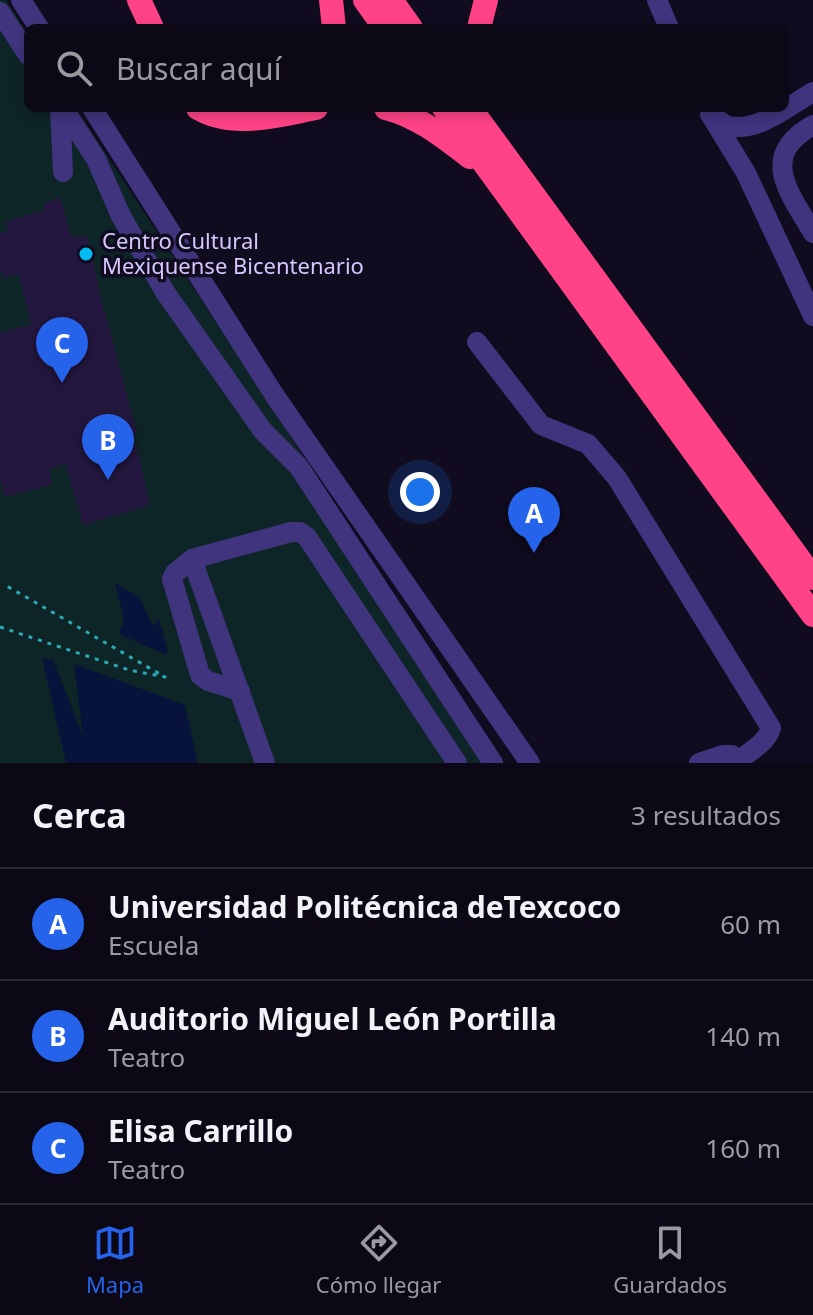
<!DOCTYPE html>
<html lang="es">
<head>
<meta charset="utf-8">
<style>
  :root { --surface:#0c0816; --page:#1a1623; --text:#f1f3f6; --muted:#9a9aa1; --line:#2c2935; --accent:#2563eb }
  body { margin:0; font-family:"Noto Sans",sans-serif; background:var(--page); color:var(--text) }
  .you { position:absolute; left:420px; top:492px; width:28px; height:28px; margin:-20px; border:6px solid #fff; border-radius:50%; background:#1a73e8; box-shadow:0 0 0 12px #1a73e833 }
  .badge { display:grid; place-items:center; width:52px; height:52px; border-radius:50%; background:var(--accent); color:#fff; font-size:26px; font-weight:700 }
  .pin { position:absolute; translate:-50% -66px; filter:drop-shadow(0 2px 4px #0008) }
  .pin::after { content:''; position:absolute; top:42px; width:28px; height:24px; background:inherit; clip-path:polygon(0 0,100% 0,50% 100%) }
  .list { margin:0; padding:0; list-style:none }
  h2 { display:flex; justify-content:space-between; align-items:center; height:104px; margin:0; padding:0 32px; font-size:34px }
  h2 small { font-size:26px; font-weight:400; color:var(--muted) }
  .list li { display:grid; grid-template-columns:52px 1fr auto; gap:24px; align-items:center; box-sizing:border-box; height:112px; padding:0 32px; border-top:2px solid var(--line) }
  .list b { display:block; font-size:30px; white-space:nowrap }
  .list p { margin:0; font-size:26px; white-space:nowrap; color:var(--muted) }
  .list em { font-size:26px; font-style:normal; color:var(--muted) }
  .icon { flex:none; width:44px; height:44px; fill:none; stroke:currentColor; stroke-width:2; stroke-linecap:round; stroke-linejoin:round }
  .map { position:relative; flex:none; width:813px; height:763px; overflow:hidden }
  .search { position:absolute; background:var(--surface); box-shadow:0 4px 12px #0003; left:24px; right:24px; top:24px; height:88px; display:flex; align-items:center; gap:20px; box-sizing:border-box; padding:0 28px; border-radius:12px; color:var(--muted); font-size:30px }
  .sheet { height:440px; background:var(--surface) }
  nav { display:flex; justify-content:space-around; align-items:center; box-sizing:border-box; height:112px; border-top:2px solid var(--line); background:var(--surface); font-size:22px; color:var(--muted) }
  nav a { display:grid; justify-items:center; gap:4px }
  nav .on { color:var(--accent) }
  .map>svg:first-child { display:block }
</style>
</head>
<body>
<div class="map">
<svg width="813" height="763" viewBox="0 0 813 763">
  <rect width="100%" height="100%" fill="#100b1e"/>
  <path fill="#0e2528" d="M0,0H6L28,34V108H76L504,763H0Z"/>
  <path fill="#07133a" d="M115,583L139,597L153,626L159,619L168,650L166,655L119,634L124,619Z
    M42,658L53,660L83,736L74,664L185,705L198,763H66Z"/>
  <path fill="#24173f" d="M60,197L71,237L87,236L102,302L137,433L97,446L134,436L150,505L83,525L66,464L49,469L52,484L5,497L0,478V333L31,325L19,274L3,278L0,267V233L8,231L7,221L46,210L44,204Z"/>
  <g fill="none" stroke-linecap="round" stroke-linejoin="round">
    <path stroke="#29a9b2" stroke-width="3" stroke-dasharray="4 6" stroke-linecap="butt" d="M0,627L129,670L165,677L5,585"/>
    <path stroke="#40347e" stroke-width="20" d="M21,0L39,28
      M657,0L669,28
      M0,12L28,55
      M60,108L63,172
      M63,108L96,159L121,216L165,292L263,431L299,467L493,763
      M92,108L275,396L530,763
      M710,114L746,173L813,316
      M713,116C718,119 724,125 729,126C757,133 790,105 813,92
      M813,125C758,156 789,192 813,233
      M477,342L541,425L588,444L617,478L771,728C767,742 751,751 739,760
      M192,559L175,573L172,579L200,675L208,681L240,691
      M265,763L192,559L291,532H300L307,537L457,763
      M699,763L723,755H732L741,763"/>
    <path stroke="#ff4386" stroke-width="24" d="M139,0L152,28
      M331,0L334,28
      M365,0L385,28
      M391,0L411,28
      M479,28L486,0
      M198,108C233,129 279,115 316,108
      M386,108C418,116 444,137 470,157
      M444,108L813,615
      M470,108L813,578"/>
  </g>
  <circle fill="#00bcf3" stroke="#100b1e" stroke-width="3" cx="86" cy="254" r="8"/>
  <g text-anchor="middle" stroke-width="7" stroke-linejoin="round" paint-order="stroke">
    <g font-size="22" fill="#d5c8ff" stroke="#100b1e" text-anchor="start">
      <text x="102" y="249">Centro Cultural<tspan x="102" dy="25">Mexiquense Bicentenario</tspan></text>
    </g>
  </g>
</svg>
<div class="you"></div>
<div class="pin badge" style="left:534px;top:553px">A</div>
<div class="pin badge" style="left:108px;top:480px">B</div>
<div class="pin badge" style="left:62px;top:383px">C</div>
<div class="search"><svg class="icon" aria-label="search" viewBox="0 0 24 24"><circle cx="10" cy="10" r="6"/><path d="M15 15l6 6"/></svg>Buscar aquí</div>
</div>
<section class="sheet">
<h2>Cerca<small>3 resultados</small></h2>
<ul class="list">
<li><span class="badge">A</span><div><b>Universidad Politécnica deTexcoco</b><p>Escuela</p></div><em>60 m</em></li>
<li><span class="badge">B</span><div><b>Auditorio Miguel León Portilla</b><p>Teatro</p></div><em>140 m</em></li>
<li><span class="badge">C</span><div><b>Elisa Carrillo</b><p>Teatro</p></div><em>160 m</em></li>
</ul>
</section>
<nav>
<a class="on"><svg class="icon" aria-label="map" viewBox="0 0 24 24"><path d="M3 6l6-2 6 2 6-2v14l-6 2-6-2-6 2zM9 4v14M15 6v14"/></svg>Mapa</a>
<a><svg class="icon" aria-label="directions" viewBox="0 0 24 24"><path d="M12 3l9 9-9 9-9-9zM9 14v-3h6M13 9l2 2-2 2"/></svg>Cómo llegar</a>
<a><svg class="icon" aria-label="saved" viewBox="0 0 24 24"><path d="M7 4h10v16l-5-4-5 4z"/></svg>Guardados</a>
</nav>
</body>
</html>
